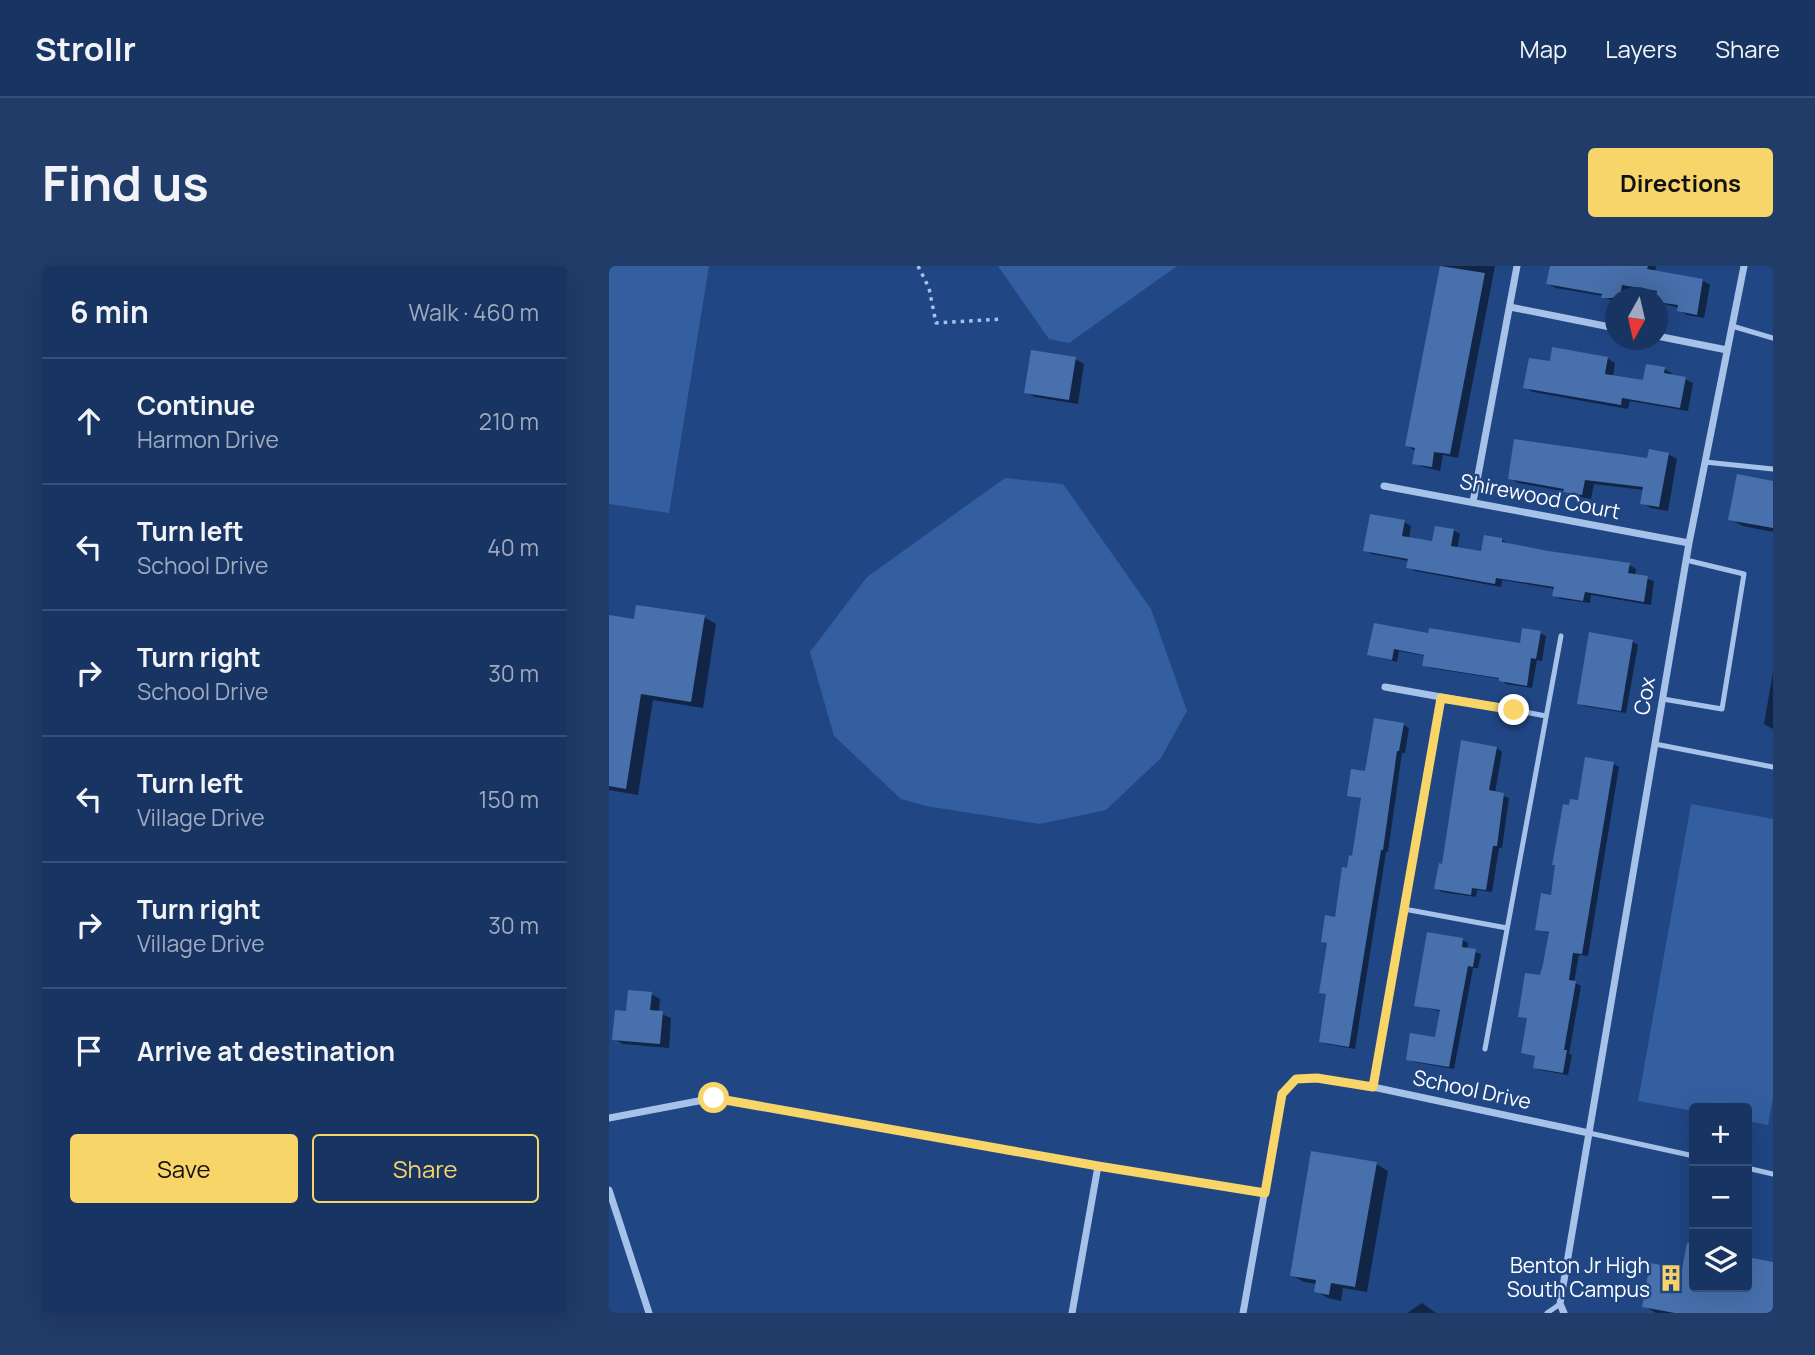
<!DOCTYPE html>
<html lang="en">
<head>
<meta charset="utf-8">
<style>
  :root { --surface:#183463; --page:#213c69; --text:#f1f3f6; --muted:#9faabe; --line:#364f78; --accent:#f7d568 }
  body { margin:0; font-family:Manrope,sans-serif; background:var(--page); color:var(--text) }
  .controls { position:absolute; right:21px; bottom:21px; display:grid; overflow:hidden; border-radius:7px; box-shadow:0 7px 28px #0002 }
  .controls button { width:63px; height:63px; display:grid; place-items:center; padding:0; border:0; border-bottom:2px solid var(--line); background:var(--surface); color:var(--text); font:35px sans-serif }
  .compass { position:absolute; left:996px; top:21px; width:63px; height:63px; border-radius:50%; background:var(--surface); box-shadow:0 7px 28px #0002; rotate:188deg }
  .stop { position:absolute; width:21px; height:21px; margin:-16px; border:5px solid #f7d568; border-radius:50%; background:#fff }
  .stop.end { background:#f7d568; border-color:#fff; box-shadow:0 2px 7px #0008 }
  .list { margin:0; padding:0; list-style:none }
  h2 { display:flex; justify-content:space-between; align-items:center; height:91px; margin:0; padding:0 28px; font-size:30px }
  h2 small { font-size:23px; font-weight:400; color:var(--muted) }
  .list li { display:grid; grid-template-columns:46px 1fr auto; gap:21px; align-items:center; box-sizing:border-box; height:126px; padding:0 28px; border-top:2px solid var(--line) }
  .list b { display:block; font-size:26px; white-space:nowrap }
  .list p { margin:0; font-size:23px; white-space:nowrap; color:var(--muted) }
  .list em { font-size:23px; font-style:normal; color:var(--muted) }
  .actions { display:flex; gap:14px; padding:21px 28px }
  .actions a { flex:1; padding:16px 0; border:2px solid var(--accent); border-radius:7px; text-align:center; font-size:24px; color:var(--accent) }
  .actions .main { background:var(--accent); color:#111 }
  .icon { flex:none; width:38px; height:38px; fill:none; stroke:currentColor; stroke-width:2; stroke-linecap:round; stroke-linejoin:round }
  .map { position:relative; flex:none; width:1164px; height:1047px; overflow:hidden; border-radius:7px }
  header { display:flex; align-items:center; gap:42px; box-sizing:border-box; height:98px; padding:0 35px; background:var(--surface); border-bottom:2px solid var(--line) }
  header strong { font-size:33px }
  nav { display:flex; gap:38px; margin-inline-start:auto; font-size:24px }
  .intro { display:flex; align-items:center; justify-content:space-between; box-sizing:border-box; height:168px; padding:0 42px }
  h1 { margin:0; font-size:49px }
  .button { padding:18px 32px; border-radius:7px; background:var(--accent); color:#111; font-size:24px; font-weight:700 }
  main { display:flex; gap:42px; padding:0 42px }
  aside { flex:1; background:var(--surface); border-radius:7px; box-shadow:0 7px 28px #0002 }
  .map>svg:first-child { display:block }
</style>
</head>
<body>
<header>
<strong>Strollr</strong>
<nav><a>Map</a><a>Layers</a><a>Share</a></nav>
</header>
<div class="intro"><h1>Find us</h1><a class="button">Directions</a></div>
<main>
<aside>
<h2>6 min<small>Walk · 460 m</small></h2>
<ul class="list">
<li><svg class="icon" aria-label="ahead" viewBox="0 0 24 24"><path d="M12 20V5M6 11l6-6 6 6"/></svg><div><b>Continue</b><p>Harmon Drive</p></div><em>210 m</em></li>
<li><svg class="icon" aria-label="left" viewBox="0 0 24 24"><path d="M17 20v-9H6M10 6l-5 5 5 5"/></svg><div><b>Turn left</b><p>School Drive</p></div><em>40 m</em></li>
<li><svg class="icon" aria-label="right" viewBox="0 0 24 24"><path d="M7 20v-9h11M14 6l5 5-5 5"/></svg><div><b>Turn right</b><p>School Drive</p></div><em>30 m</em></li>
<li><svg class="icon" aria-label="left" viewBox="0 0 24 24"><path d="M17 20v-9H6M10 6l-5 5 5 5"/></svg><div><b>Turn left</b><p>Village Drive</p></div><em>150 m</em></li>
<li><svg class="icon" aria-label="right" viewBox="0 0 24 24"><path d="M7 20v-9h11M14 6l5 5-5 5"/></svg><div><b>Turn right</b><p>Village Drive</p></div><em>30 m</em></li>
<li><svg class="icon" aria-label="arrive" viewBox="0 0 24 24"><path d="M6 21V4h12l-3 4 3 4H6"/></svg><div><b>Arrive at destination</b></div></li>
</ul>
<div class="actions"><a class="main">Save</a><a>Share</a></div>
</aside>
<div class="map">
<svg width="1164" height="1047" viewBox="0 0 1164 1047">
  <rect width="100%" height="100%" fill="#204684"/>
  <path fill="#335fa1" d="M0,0H100L60,247L0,238Z
    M389,0H568L460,77L440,73Z
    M396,212L454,218L542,343L578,445L552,492L497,544L431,558L317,540L292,533L225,470L201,386L258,311Z
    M1082,538L1164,553V831L1159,859L1138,855V842H1085V845L1029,835Z"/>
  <path fill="#0007" d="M832,0H886L849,192L834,189L831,205L814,201L805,197L807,185L798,180Z
    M942,0H1047L1046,6L1093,14L1101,19L1095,52L1078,49L1070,44L1071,42L1058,39L1050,35L1052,27L1021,22L1020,32H1006V36L994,30L947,22L939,18Z
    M998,92L1006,97L1004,111L1035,116L1055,103L1063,107L1062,110L1076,113L1084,117L1079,145L1021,135L1019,143L924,126L916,121L942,97Z
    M466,93L475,98L469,138L426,131L417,126Z
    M1059,188L1068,193L1059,245L1042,242L1033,237L1035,224L985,218L982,233L965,230L958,226L909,217L900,212L1039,194Z
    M1164,216V266L1134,260L1121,253Z
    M795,256L802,260L800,273L825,277L844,264L851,268L848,283L874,287L893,274L900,278L1020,299L1027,303L1026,309L1045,315L1042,339L982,329L981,337L952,333L945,329L946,323L893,314L892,321L806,305L799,301L800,295L763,288L756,284Z
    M0,351L26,355L95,351L107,358L94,442L44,434L29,529L0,524Z
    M931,367L937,370L933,395L928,394L923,422L897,418L892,413L821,402L815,399L817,390L790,385L788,396L760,389L820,369L913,379Z
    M1023,375L1029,379L1017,447L975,440L970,437Z
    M1164,406V463L1155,458Z
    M795,459L800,462L796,487H793L779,586H777L746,783L717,778L712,775L719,729L712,726L720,678L714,675L728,653L745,592L754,533L740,529Z
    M888,482L893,486L886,527L900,532L893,582H890L883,626L868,624L867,631L833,626L827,623L834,600Z
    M978,493L1005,498L1010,501L979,690L970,689L965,716L972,720L960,788L963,789L959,809L931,804L926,801L928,791L914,787L920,753L911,750L932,711L942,668L928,663L943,631L970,536Z
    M853,674L859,677L858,684L872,688L869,702H864L845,803L805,796L799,793L828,773L833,746L807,739Z
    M42,728L51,733L50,747L62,752L60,782L14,778L5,773L18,747Z
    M767,898L779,905L758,1026L734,1022L732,1035L719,1032L707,1025L708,1018L695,1016L682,1009Z
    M1079,982L1085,983V1021H1138V993L1164,998V1047H1047L1035,1040L1074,1005Z
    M813,1037L827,1047H798Z"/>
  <path fill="#4870ac" d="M831,0L876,7L841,188L825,186L823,201L803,198L806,182L796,180Z
    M941,0H1039L1038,3L1094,13L1088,49L1068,45L1069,39L1048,36V25L1013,19L1011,32H992L993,28L937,18Z
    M943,81L999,91L996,108L1034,114L1037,98L1056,101L1055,107L1077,111L1071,142L1013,132L1012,139L914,122L920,92L941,95Z
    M422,84L467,91L460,134L415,127Z
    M905,173L1038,192L1040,183L1060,187L1050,241L1031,238L1034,221L976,214L973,229L954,226L955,223L899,213Z
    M1128,208L1164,215V262L1119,254Z
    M761,248L796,254L793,270L823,275L826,260L845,263L842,280L872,285L875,269L893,272V276L940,285L1021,297L1019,307L1039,310L1035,336L976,326L974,335L943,330L945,321L887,312L886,318L797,302L799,293L754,285Z
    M27,339L96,349L82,436L32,428L17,523L0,520V349L25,353Z
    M765,357L819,367L820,362L911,377L913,362L932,365L927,393L922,392L918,420L890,415V412L813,400L815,389L785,383L783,394L758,389Z
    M980,366L1024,374L1012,445L968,438Z
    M765,452L795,457L790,485H788L774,584H772L740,781L710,776L717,728L710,727L718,677L712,676L716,649L726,651L733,601L738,602L740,589L743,590L752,532L738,530L742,503L756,505Z
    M852,474L888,481L880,524L895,527L888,580H884L877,624L863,622L862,629L825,623L830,597L833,598Z
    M976,491L1005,496L973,688L964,687L960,714L967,715L955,784H958L954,807L924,802L926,790L912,787L918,752L909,751L916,707L931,709L934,698L940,666L926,664L932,627L942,629L946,599H943L954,538L960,539L961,533L969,534Z
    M818,666L854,672L853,681L867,683L864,701L859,700L840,801L797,794L801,767L826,771L831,744L805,740Z
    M19,724L43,726L41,744L54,745L51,778L3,774L6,744L17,745Z
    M702,885L768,896L746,1021L722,1017L720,1029L705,1026L707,1014L681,1010Z
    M1078,977H1085V1021H1138V991L1164,996V1047H1066L1033,1041L1041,997L1073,1003Z"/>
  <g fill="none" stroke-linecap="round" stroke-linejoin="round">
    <path stroke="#a7c2e9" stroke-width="3.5" stroke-dasharray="3.5 5" stroke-linecap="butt" d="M309,0L320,22L327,57L394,53"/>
    <path stroke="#a7c2e9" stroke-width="5" d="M1123,60L1164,72
      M1096,196L1164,203
      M1054,433L1113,443L1135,308L1077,294
      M905,444L937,450
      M1046,478L1164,501
      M795,643L898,662
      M876,783L952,370
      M980,867L1085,890
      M1138,902L1164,908
      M938,1047L951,1038"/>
    <path stroke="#a7c2e9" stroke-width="7" d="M901,41L1006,62
      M1048,70L1118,84
      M775,220L1080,277
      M864,236L908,0
      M776,421L905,444
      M764,821L832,432
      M0,852L105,832L489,900L656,927
      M0,924L40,1047
      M463,1047L489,900
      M634,1047L673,828L687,813L708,812L764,821L980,867
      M955,1047L951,1038L1080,277L1135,0"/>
  </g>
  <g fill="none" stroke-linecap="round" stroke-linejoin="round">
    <path stroke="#f7d568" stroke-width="9" d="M105,832L489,900L656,927L673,828L687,813L708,812L764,821L832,432L905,444"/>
  </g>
  <defs>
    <symbol id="building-bare" viewBox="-9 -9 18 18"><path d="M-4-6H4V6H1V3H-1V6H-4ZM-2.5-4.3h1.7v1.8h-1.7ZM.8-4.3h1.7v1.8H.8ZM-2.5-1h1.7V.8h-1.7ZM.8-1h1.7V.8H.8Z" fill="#f7d568" stroke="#204684" stroke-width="2.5" paint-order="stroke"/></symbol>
  </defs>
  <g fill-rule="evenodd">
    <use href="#building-bare" x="1043" y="993" width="38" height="38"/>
  </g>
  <g text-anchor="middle" stroke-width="5" stroke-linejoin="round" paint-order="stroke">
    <g font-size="21" fill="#fff" stroke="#204684">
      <text transform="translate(931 231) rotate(11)" y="7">Shirewood Court</text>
      <text transform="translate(1036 430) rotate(-80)" y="7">Cox</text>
      <text transform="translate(863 824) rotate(12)" y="7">School Drive</text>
    </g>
    <g font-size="21" fill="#fff" stroke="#204684" text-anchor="end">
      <text x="1041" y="1007">Benton Jr High<tspan x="1041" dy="24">South Campus</tspan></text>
    </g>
  </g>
</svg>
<div class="controls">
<button>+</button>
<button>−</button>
<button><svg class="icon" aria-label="layers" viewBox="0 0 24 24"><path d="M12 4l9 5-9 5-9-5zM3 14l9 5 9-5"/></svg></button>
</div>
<svg class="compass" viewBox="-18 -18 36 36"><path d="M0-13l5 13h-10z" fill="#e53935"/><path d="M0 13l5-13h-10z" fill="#9faabe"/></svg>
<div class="stop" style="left:105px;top:832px"></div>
<div class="stop end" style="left:905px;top:444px"></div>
</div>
</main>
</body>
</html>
